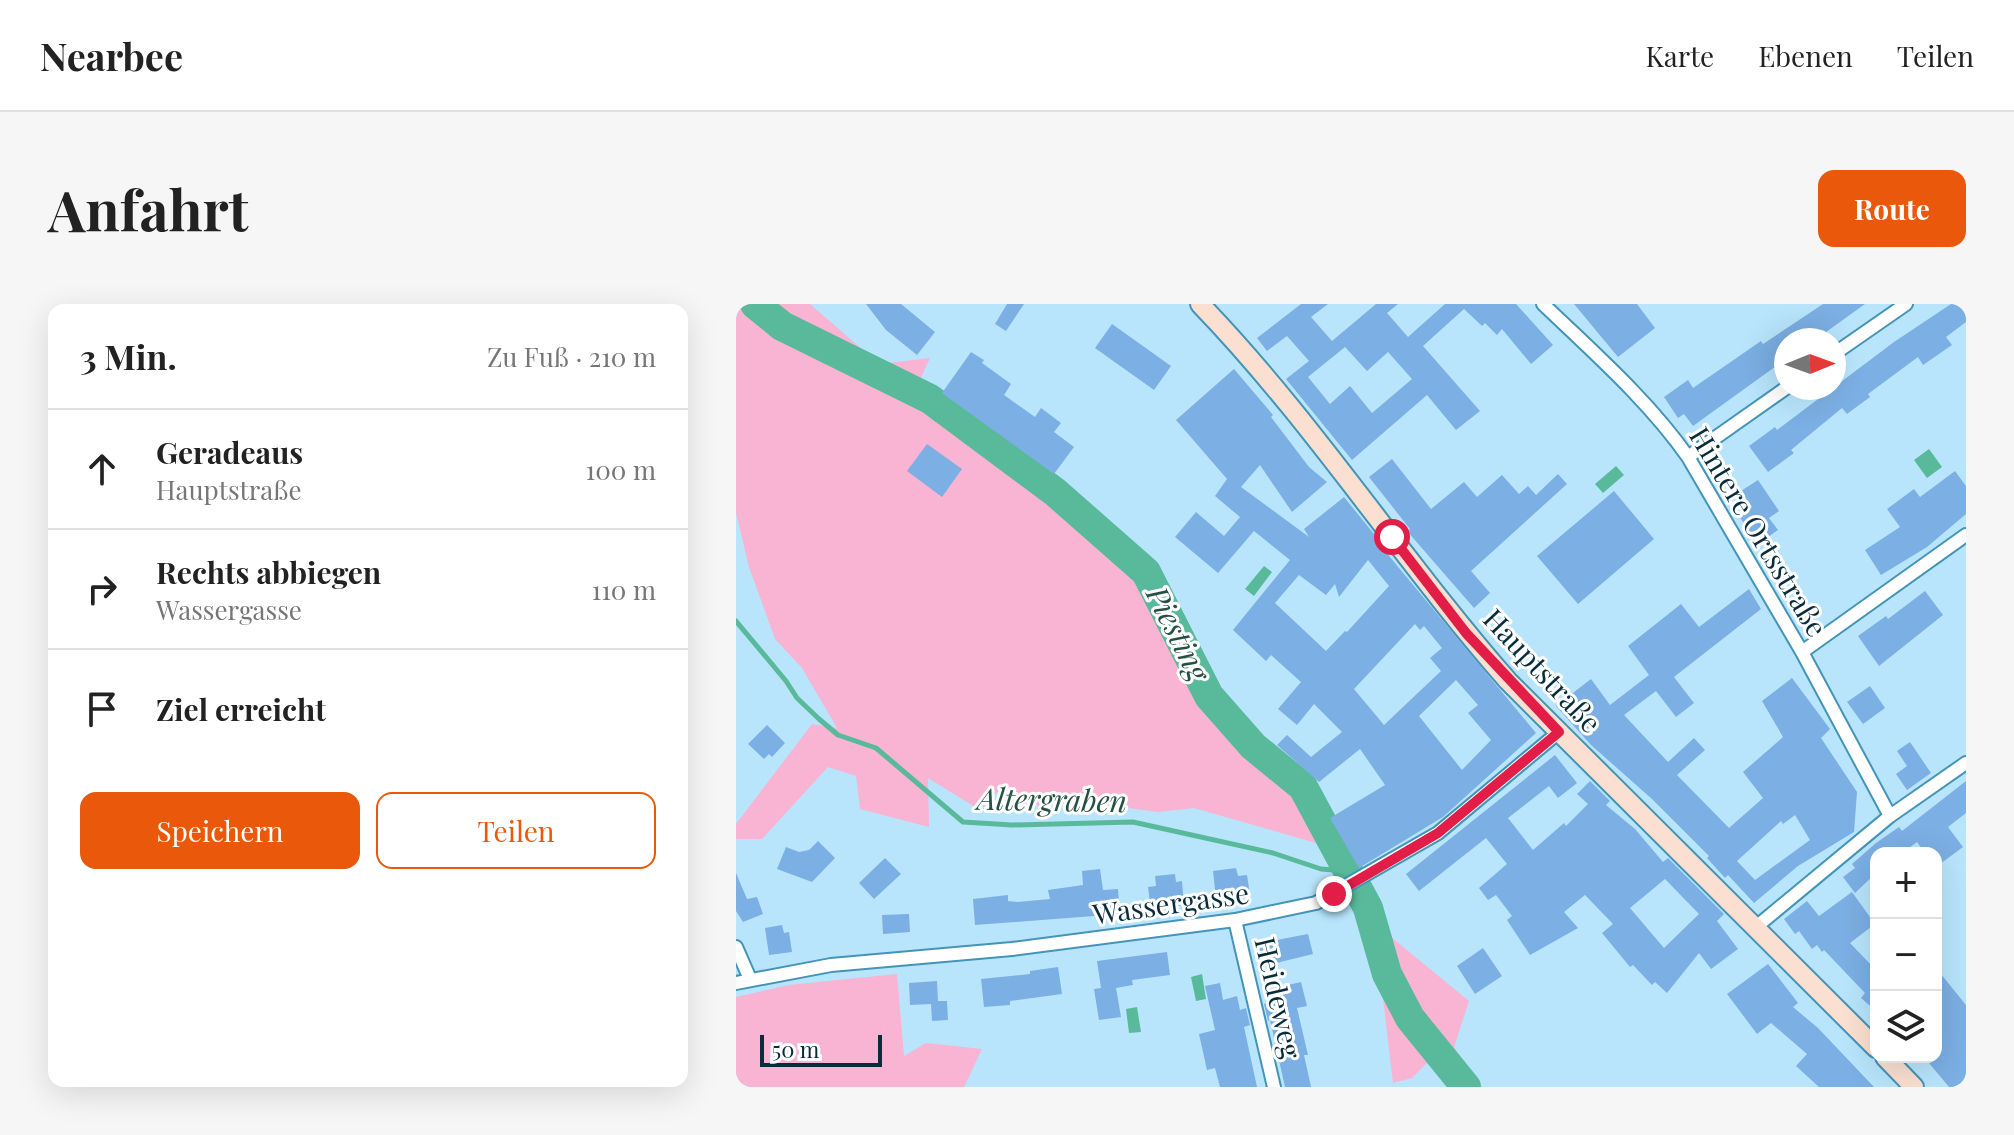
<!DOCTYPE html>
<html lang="de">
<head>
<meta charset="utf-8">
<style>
  :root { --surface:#fff; --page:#f6f6f6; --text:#222; --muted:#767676; --line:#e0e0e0; --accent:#ea580c }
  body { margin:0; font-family:"Playfair Display",serif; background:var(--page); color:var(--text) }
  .controls { position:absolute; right:24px; bottom:24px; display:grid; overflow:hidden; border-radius:16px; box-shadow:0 8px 32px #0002 }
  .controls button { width:72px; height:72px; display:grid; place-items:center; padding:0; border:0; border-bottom:2px solid var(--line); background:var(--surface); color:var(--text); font:40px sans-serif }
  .compass { position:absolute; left:1038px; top:24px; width:72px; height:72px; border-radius:50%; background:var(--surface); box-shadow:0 8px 32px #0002; rotate:89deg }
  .scale { position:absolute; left:24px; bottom:20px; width:122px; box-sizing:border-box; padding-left:8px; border:4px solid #092c3a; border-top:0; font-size:22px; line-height:28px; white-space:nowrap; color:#092c3a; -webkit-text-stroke:6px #fefefe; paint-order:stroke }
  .stop { position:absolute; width:24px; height:24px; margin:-18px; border:6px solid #e11d48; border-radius:50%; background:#fff }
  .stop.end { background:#e11d48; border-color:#fff; box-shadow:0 2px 8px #0008 }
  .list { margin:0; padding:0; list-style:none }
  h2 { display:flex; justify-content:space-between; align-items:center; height:104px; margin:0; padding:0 32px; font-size:34px }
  h2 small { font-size:26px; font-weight:400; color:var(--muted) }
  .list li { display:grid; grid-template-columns:52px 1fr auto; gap:24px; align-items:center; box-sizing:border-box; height:120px; padding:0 32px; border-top:2px solid var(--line) }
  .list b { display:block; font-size:30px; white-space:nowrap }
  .list p { margin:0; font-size:26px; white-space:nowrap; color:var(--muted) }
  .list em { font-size:26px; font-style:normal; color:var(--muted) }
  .actions { display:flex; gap:16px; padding:24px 32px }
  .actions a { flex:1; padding:18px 0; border:2px solid var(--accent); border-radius:16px; text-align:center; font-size:28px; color:var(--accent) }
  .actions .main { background:var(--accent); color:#fff }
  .icon { flex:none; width:44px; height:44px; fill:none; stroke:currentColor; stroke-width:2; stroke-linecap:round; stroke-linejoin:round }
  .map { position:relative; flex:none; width:1230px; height:783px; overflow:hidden; border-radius:16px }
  header { display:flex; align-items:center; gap:48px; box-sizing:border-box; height:112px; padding:0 40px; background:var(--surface); border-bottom:2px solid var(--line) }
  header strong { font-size:38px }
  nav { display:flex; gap:44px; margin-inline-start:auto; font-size:28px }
  .intro { display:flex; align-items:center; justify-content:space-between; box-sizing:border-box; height:192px; padding:0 48px }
  h1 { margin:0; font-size:56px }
  .button { padding:20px 36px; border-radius:16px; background:var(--accent); color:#fff; font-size:28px; font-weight:700 }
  main { display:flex; gap:48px; padding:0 48px }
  aside { flex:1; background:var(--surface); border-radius:16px; box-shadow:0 8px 32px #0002 }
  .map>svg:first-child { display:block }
</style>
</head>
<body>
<header>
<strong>Nearbee</strong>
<nav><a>Karte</a><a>Ebenen</a><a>Teilen</a></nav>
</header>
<div class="intro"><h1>Anfahrt</h1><a class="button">Route</a></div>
<main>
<aside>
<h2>3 Min.<small>Zu Fuß · 210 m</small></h2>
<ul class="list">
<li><svg class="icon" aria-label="ahead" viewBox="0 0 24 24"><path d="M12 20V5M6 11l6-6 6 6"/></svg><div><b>Geradeaus</b><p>Hauptstraße</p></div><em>100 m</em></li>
<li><svg class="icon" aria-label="right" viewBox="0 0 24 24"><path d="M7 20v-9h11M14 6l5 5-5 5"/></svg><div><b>Rechts abbiegen</b><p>Wassergasse</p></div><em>110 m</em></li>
<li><svg class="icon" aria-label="arrive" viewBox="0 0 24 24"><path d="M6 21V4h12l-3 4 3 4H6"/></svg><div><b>Ziel erreicht</b></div></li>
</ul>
<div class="actions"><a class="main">Speichern</a><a>Teilen</a></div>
</aside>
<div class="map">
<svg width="1230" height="783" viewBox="0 0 1230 783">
  <rect width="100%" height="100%" fill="#b8e5fc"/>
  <path fill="#f9b3d3" d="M0,0H74L143,60L194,54L181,82L202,96L193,106L300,183L319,200L324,196L402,272L471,404L562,492L587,541L458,504L422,508L349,498L303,502L261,488L244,506L192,474L193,523L124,505L120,472L92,463L26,535H0V520L76,420L101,424L66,364L39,335L13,263L0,209Z
    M638,619L733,697L718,743L744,783H714V779L693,757L676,774L657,779Z
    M161,670L168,752L190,739L246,745L228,783H0V693L53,681Z"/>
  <path fill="#59ba9b" d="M1193,145L1206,163L1191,174L1178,156Z
    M880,162L888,171L867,189L859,180Z
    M528,262L536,268L518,292L509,285Z
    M466,670L470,695L460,697L455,673Z
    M401,703L405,728L393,729L390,705Z"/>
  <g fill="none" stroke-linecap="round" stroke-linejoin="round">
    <path stroke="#59ba9b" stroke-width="5" d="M0,317L50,377L61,394L83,415L102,431L140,444L227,518L276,521L397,518L537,549L585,565L610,567"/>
    <path stroke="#59ba9b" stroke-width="30" d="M19,0L46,22L194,95L319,188L410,268L473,392L517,442L567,483L632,604L651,670L674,714L730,783"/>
  </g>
  <path fill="#7cafe4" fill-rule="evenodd" d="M130,0H165L199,28L181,51L150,26Z
    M271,0H288L270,27L259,20Z
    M565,0H592L575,13L596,37L640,0H662L651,9L672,33L709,0H780L817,41L795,60L766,25L761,31L749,19L746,22L728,5L687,42L744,107L720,126L691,91L616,156L550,75L573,57L551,32L531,47L521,34ZM609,43L631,67L652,48L676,75L636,109L614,82L594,100L572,73Z
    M838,0H901L919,24L882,53Z
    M1087,0H1129L1079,36H1050V55L957,122L948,110L942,114L928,93L952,76L957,84L1025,37L1027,40Z
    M1215,0H1230V18L1210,33L1216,41L1187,61L1182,53L1132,90L1134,93L1111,110L1106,104L1055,146L1058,149L1032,168L1013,142L1039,123L1041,126L1158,38Z
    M376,20L435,62L418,86L359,44Z
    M235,48L248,56L246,59L275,80L268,91L299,113L305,104L325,119L318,128L338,143L318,170L206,89Z
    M498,65L537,111L535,113L573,163L591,178L556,208L524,161L505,183L573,233L568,225L608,193L642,235L644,241L800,429L707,513L623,564L594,514L649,481L624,445L583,478L541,441L551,431L575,453L606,428L578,400L561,421L542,405L565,378L535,351L530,357L497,326L554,256L518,227L482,269L439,233L460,208L488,232L504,213L479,192L491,175L440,116ZM632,256L653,282L611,328L609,327L590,347L539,299L563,271L590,291L599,280L603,293ZM679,320L684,326L688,322L706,344L694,354L705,367L648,421L618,385ZM720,376L742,401L732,409L755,436L726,466L683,412Z
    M191,140L226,165L206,193L171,167Z
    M656,155L695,205L728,178L741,193L766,171L783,190L792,182L800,191L822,170L831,180L735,267L754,289L738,304L671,227L674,225L633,173Z
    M1219,167L1230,182V210L1191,243L1145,271L1129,246L1164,223L1151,205L1178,185L1184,193Z
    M1022,176L1043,207L1033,214L1042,226L1022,240L1003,212L1016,203L1005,187Z
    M878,187L918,235L842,300L801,252Z
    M1013,285L1025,305L938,373L958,399L940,413L920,387L888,411L932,458L958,434L969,446L941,471L993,524L1027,494L1007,468L1047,433L1026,397L1056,374L1094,425L1085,434L1121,488L1118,528L1062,562L1018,599L992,571L989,574L971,554L973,552L916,495L855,441L820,402L855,375L874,401L913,371L892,342L945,300L963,323ZM1059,511L1074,536L1019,576L1001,557L1045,517L1047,520Z
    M1189,287L1207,311L1143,362L1122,332L1150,312L1152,315Z
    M1134,382L1149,404L1127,420L1111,398Z
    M31,421L49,439L36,453L33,450L28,455L12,440Z
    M1174,438L1195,469L1171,486L1160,470L1171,462L1161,447Z
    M819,451L841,479L822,494L813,482L772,514L797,546L828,519L830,522L852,500L841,490L854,477L874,497L870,501L899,525L927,558L932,554L988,610L981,617L1002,645L975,665L963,649L931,689L919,678L916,681L897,661L894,663L866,629L877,620L849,591L828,608L842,624L794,651L771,616L776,612L760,591L752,596L743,584L771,560L750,534L683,587L670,570ZM929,575L963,610L928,644L894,604Z
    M1230,477V509L1212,523L1227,543L1200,563V549H1189L1181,538L1166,549H1140V569L1119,589L1107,573L1119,564L1116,560L1140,539L1163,523L1166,527Z
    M82,537L99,554L76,578L41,565L50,543L63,548L73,546Z
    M149,554L165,570L138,595L123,579Z
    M500,564L502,572L511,571L514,591L480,595L477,567Z
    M364,565L367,586L382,585L384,610L239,621L237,595L272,591V597L282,598L314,595L312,586L347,581L346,567Z
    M0,569L11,595L21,593L27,610L7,618L0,607Z
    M439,570L440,578L446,577L448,601L415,606L412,583L420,582L419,572Z
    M1116,588L1139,620L1114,639L1140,666V707L1125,694L1129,689L1088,646L1086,648L1081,641L1076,645L1063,627L1059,630L1048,615L1071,597L1083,612Z
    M464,594L466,609L450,611L449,596Z
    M173,610L174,628L147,630L146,611Z
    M46,621L48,629L53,628L56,648L33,651L29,624Z
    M572,630L577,650L524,663L519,640Z
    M747,644L766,672L739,690L721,662Z
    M431,648L434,671L396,676L397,681L380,684L385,713L363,716L358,685L365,684L361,657Z
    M1032,660L1062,699L1057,703L1082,724L1138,783H1083L1060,762L1071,750L1035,719L1021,730L991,690Z
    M322,663L326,690L274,697V701L248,703L245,675L294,670V667Z
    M1200,664L1230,701V783H1213L1188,753H1200Z
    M201,677L202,697H211L212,716L196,717L195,700L174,701L173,679Z
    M565,678L571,702L561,704L572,751H568L575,783H549L534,716L532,717L528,700L532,699L529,686Z
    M484,679L487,696L501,692L504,706L510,704L514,721L508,723L521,783H484L479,764L471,766L463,730L479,726L469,682Z"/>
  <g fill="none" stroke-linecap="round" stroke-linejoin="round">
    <defs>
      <path id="minor" d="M807,0C857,48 912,96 952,153L1066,348L1154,512
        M1098,50L1170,0
        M952,153L1050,84
        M1066,348L1230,231
        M499,616L538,783
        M1020,623L1154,512L1230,459
        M0,643L14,675
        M0,679L95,661L276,645L499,616L580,599L702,529L823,428"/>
      <path id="secondary" d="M464,0C577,117 665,255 772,377L1140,744
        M1149,753L1178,783"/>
    </defs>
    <use href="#minor" stroke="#4494b8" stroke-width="16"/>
    <use href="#secondary" stroke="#4494b8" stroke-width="22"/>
    <use href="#minor" stroke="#fff" stroke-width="12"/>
    <use href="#secondary" stroke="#fbe0d1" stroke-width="18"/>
  </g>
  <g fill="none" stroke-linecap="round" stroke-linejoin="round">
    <path stroke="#e11d48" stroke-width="10" d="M598,590L702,529L823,428L730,329L656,233"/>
  </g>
  <g text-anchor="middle" stroke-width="6" stroke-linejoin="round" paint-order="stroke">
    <g font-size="28" fill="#092c3a" stroke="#fefefe">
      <text transform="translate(1022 228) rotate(59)" y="10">Hintere Ortsstraße</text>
      <text transform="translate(806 367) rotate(47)" y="10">Hauptstraße</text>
      <text transform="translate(435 600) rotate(-8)" y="10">Wassergasse</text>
      <text transform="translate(542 694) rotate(77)" y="10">Heideweg</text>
    </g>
    <g font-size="30" font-style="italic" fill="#265042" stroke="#fefefe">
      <text transform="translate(441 330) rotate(63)" y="10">Piesting</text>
      <text transform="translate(316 497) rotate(1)" y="10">Altergraben</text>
    </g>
  </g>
</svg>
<div class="controls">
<button>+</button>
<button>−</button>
<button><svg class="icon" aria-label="layers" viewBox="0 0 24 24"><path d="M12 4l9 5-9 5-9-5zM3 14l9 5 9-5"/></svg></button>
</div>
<svg class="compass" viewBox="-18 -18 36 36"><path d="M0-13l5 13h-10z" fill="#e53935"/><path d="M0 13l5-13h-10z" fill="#767676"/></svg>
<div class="scale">50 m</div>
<div class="stop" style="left:656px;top:233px"></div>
<div class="stop end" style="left:598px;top:590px"></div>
</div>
</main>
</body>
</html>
